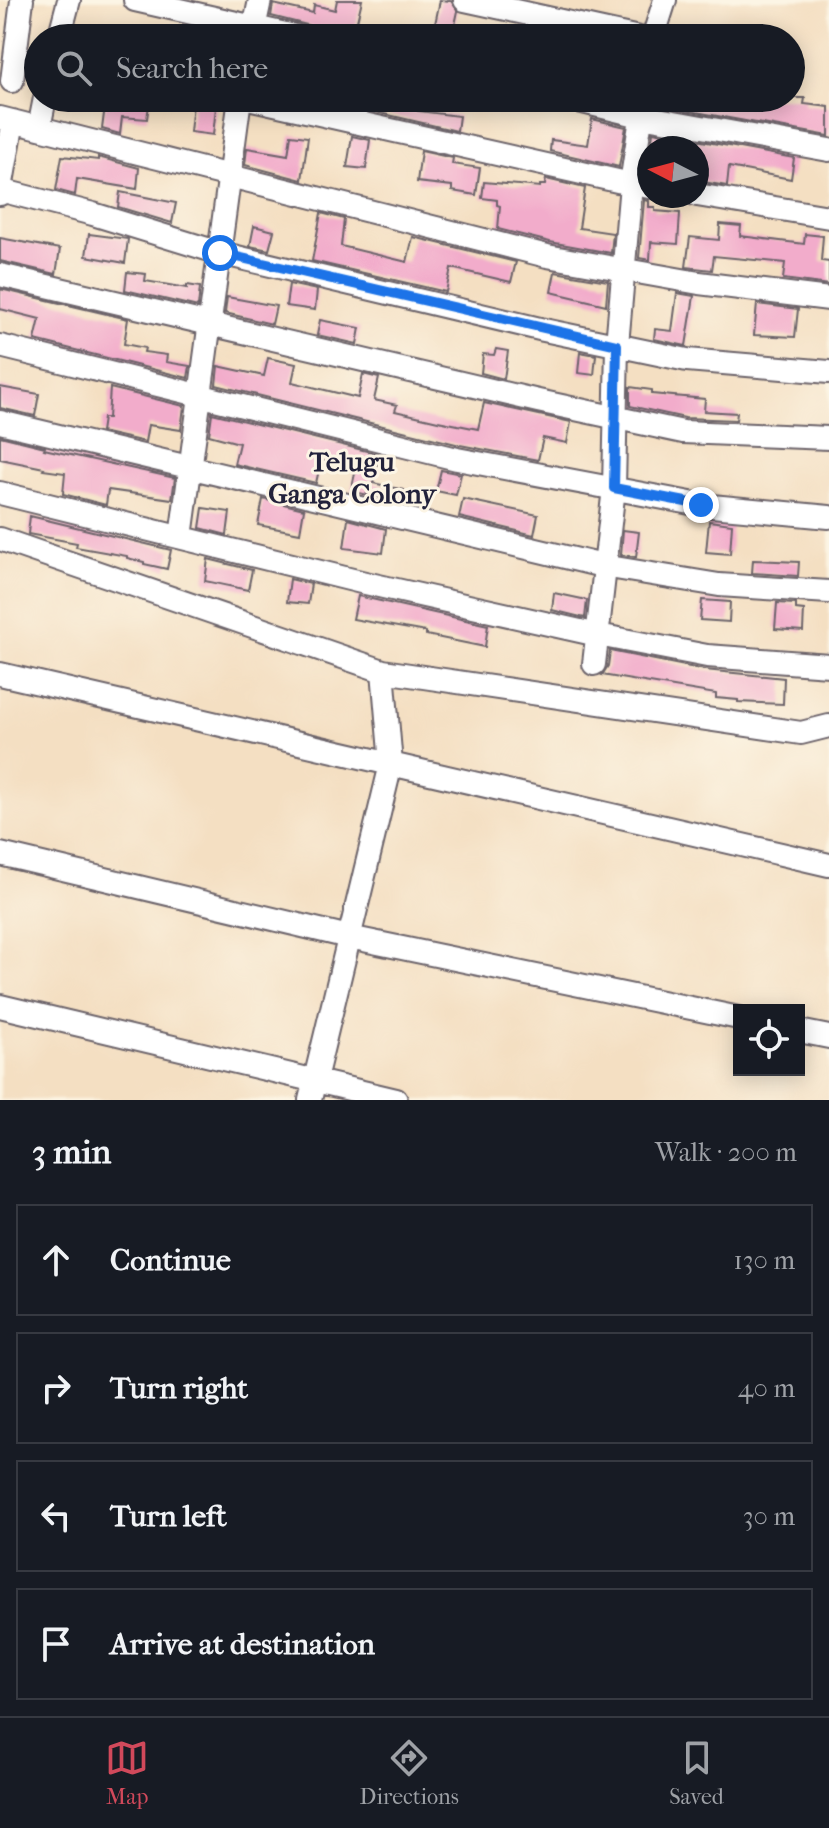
<!DOCTYPE html>
<html lang="en">
<head>
<meta charset="utf-8">
<style>
  :root { --surface:#171b24; --page:#20242c; --text:#f1f3f6; --muted:#9ea1a6; --line:#363941; --accent:#d1495b }
  body { margin:0; font-family:"IM FELL French Canon",serif; background:var(--page); color:var(--text) }
  .controls { position:absolute; right:24px; bottom:24px; display:grid; overflow:hidden; border-radius:0px; box-shadow:0 4px 20px #0003 }
  .controls button { width:72px; height:72px; display:grid; place-items:center; padding:0; border:0; border-bottom:2px solid var(--line); background:var(--surface); color:var(--text); font:40px sans-serif }
  .compass { position:absolute; left:637px; top:136px; width:72px; height:72px; border-radius:50%; background:var(--surface); box-shadow:0 4px 20px #0003; rotate:276deg }
  .stop { position:absolute; width:24px; height:24px; margin:-18px; border:6px solid #1a73e8; border-radius:50%; background:#fff }
  .stop.end { background:#1a73e8; border-color:#fff; box-shadow:0 2px 8px #0008 }
  .list { margin:0; padding:0; list-style:none }
  h2 { display:flex; justify-content:space-between; align-items:center; height:104px; margin:0; padding:0 32px; font-size:34px }
  h2 small { font-size:26px; font-weight:400; color:var(--muted) }
  .list li { display:grid; grid-template-columns:52px 1fr auto; gap:24px; align-items:center; box-sizing:border-box; height:112px; margin:0 16px 16px; padding:0 16px; border:2px solid var(--line); border-radius:0px }
  .list b { display:block; font-size:30px; white-space:nowrap }
  .list em { font-size:26px; font-style:normal; color:var(--muted) }
  .icon { flex:none; width:44px; height:44px; fill:none; stroke:currentColor; stroke-width:2; stroke-linecap:round; stroke-linejoin:round }
  .map { position:relative; flex:none; width:829px; height:1100px; overflow:hidden }
  .search { position:absolute; background:var(--surface); box-shadow:0 4px 20px #0003; left:24px; right:24px; top:24px; height:88px; display:flex; align-items:center; gap:20px; box-sizing:border-box; padding:0 28px; border-radius:44px; color:var(--muted); font-size:30px }
  .sheet { height:616px; background:var(--surface) }
  nav { display:flex; justify-content:space-around; align-items:center; box-sizing:border-box; height:112px; border-top:2px solid var(--line); background:var(--surface); font-size:22px; color:var(--muted) }
  nav a { display:grid; justify-items:center; gap:4px }
  nav .on { color:var(--accent) }
  .map>svg:first-child { display:block }
</style>
</head>
<body>
<div class="map">
<svg width="829" height="1100" viewBox="0 0 829 1100">
  <rect width="100%" height="100%" fill="#fcf5e5"/>
  <filter id="ink" filterUnits="userSpaceOnUse"><feTurbulence type="fractalNoise" baseFrequency=".0125" numOctaves="2"/><feDisplacementMap in="SourceGraphic" scale="16" xChannelSelector="R" yChannelSelector="G"/><feConvolveMatrix kernelMatrix="1 2 1 2 8 2 1 2 1" color-interpolation-filters="sRGB"/></filter>
  <filter id="wash" filterUnits="userSpaceOnUse"><feTurbulence type="fractalNoise" baseFrequency=".006" numOctaves="4" result="noise"/><feDisplacementMap in="SourceGraphic" scale="32" xChannelSelector="R" yChannelSelector="G"/><feGaussianBlur stdDeviation="1.8" result="paint"/><feColorMatrix in="noise" values="0 0 0 0 0 0 0 0 0 0 0 0 0 0 0 0 0 1.4 0 .05"/><feComposite in="paint" operator="in"/></filter>
  <g filter="url(#wash)">
    <rect width="100%" height="100%" fill="#f4dfc2"/>
    <g id="blocks">
      <path fill="#f2accb" d="M337,0H362L353,38H317L313,28L307,25L271,16L273,4L313,13L314,5L335,10Z
        M440,0L451,1L458,11L453,34L434,29Z
        M106,98H150L147,119L122,117L120,134L102,129Z
        M351,98H386L419,102L418,111L459,116L457,131L350,106Z
        M658,98H805L804,104L829,107V136L657,105Z
        M193,104L216,107L213,135L190,132Z
        M592,119L626,127L619,167L550,151L551,140L588,145Z
        M653,132L794,158L791,179L729,167L727,186L697,181V148H651Z
        M291,135L308,137L302,180L245,165L247,148L288,155Z
        M352,136L370,140L366,169L347,167Z
        M421,151L453,158L452,164L480,168L476,195L452,191V186L417,182Z
        M62,156L98,160V157L139,168L137,189L77,179L75,195L56,190Z
        M546,179L585,188L579,228L613,233L611,253L550,242L498,229L500,206L497,205V200L482,198L484,182L540,187V185H545Z
        M120,192L176,203L172,223L118,207Z
        M644,200L649,201V207H655V211L680,213L678,244L651,242L650,260L639,258Z
        M321,213L344,219L341,246L407,262L413,237L516,262L511,282L451,268L446,292L312,261Z
        M720,224L741,226L740,236L804,244L805,234L823,236L821,261L829,262V285L783,279L785,263L714,256L712,270L686,267L690,237L719,240Z
        M254,226L274,231L269,250L250,246Z
        M89,234L128,239L125,263L86,256Z
        M0,238L60,249L56,274L0,261Z
        M127,272L146,274L145,281L187,288V285L200,287L198,307L125,290Z
        M555,272L608,281L606,305L551,292Z
        M289,284L317,290L315,310L286,306Z
        M0,289L128,319L124,344L145,348L144,352L167,355L166,362L190,366L188,378L35,340L40,319L0,309Z
        M677,293L694,296L686,346L654,339L655,329L672,331Z
        M227,297L276,306L272,324L225,313Z
        M757,304L798,309L795,337L754,335Z
        M320,320L360,328L357,344L317,335Z
        M496,349L508,351L504,379L481,373L483,354L494,355Z
        M580,352L596,355L594,375L578,373Z
        M268,358L296,364L292,382L358,398L363,374L379,378L374,400L397,405L395,411L438,421L478,429L484,403L571,422L567,443L543,438L538,460L460,445L216,385L218,366L264,376Z
        M0,387L39,394L35,416L0,408Z
        M630,387L652,390V394L705,399L704,411L737,413L736,420L685,418L630,406Z
        M110,388L184,406L181,430L148,425L145,442L101,432L103,418H108Z
        M212,413L379,454L373,483L404,490L401,503L351,491L356,469L321,461L316,483L234,464L239,443L209,435Z
        M0,436L45,447L44,449L175,478L172,499L108,490L106,505L63,494L65,473L43,470L44,468L0,459Z
        M441,470L461,474L456,495L436,491Z
        M263,499L304,509L300,533L258,525Z
        M463,499L538,515L534,535L459,517Z
        M203,508L230,512L227,535L200,528Z
        M30,516L171,550L167,569L144,564V562L127,558V556L76,547L77,543L28,534Z
        M348,519L386,529L383,553L344,548Z
        M709,521L732,524L730,554L706,552Z
        M623,530L639,532L636,557L621,555Z
        M208,559L252,570L248,590L205,581Z
        M753,560L799,562L798,576L752,573Z
        M290,579L311,584L308,604L287,602Z
        M554,593L587,600L585,618L552,610Z
        M358,596L488,625L485,647L426,635V632L353,619Z
        M702,600L730,602L729,622L700,620Z
        M777,603L796,604V609L804,610L803,631L775,629Z
        M610,651L705,670L784,678L783,704L738,702V700L716,698V694L602,675L608,666Z"/>
    </g>
  </g>
  <g filter="url(#ink)">
    <use href="#blocks" fill-opacity="0" stroke="#6c646a" stroke-width="2"/>
    <g fill="none" stroke-linecap="round" stroke-linejoin="round">
      <defs>
        <path id="street" d="M135,0L303,38
          M465,0L639,38
          M59,38L69,0
          M252,38L260,0
          M653,38L665,0
          M12,81L22,0
          M248,98L631,184L644,98
          M566,98L641,116L829,150
          M0,118L547,256L699,283L829,299
          M39,128L45,98
          M0,190L93,214L220,253L544,330L687,360L829,372
          M0,194L13,121
          M697,195L829,217
          M0,275L538,401L683,432L829,438
          M0,346L457,459L701,505L829,517
          M0,422L603,566L719,585L829,592
          M0,493L361,582L598,635L707,656L829,665
          M181,537L240,98
          M0,539L383,671L801,733L829,726
          M594,664L614,488L617,345L631,184L649,187
          M0,674L829,865
          M0,854L349,937L739,1018
          M0,1006L396,1100
          M799,1031L829,1037
          M310,1100L391,764L383,671"/>
      </defs>
      <use href="#street" stroke="#6c646a" stroke-width="26"/>
      <use href="#street" stroke="#fff" stroke-width="22"/>
    </g>
  </g>
  <g fill="none" stroke-linecap="round" stroke-linejoin="round" filter="url(#ink)">
    <path stroke="#1a73e8" stroke-width="10" d="M220,253L617,345L614,488L701,505"/>
  </g>
  <g text-anchor="middle" stroke-width="6" stroke-linejoin="round" paint-order="stroke">
    <g font-size="28" font-weight="bold" fill="#22223b" stroke="#fcf5e5">
      <text x="352" y="471">Telugu<tspan x="352" dy="32">Ganga Colony</tspan></text>
    </g>
  </g>
</svg>
<div class="controls">
<button><svg class="icon" aria-label="locate" viewBox="0 0 24 24"><circle cx="12" cy="12" r="6"/><path d="M12 2v4M12 18v4M2 12h4M18 12h4"/></svg></button>
</div>
<svg class="compass" viewBox="-18 -18 36 36"><path d="M0-13l5 13h-10z" fill="#e53935"/><path d="M0 13l5-13h-10z" fill="#9ea1a6"/></svg>
<div class="stop" style="left:220px;top:253px"></div>
<div class="stop end" style="left:701px;top:505px"></div>
<div class="search"><svg class="icon" aria-label="search" viewBox="0 0 24 24"><circle cx="10" cy="10" r="6"/><path d="M15 15l6 6"/></svg>Search here</div>
</div>
<section class="sheet">
<h2>3 min<small>Walk · 200 m</small></h2>
<ul class="list">
<li><svg class="icon" aria-label="ahead" viewBox="0 0 24 24"><path d="M12 20V5M6 11l6-6 6 6"/></svg><div><b>Continue</b></div><em>130 m</em></li>
<li><svg class="icon" aria-label="right" viewBox="0 0 24 24"><path d="M7 20v-9h11M14 6l5 5-5 5"/></svg><div><b>Turn right</b></div><em>40 m</em></li>
<li><svg class="icon" aria-label="left" viewBox="0 0 24 24"><path d="M17 20v-9H6M10 6l-5 5 5 5"/></svg><div><b>Turn left</b></div><em>30 m</em></li>
<li><svg class="icon" aria-label="arrive" viewBox="0 0 24 24"><path d="M6 21V4h12l-3 4 3 4H6"/></svg><div><b>Arrive at destination</b></div></li>
</ul>
</section>
<nav>
<a class="on"><svg class="icon" aria-label="map" viewBox="0 0 24 24"><path d="M3 6l6-2 6 2 6-2v14l-6 2-6-2-6 2zM9 4v14M15 6v14"/></svg>Map</a>
<a><svg class="icon" aria-label="directions" viewBox="0 0 24 24"><path d="M12 3l9 9-9 9-9-9zM9 14v-3h6M13 9l2 2-2 2"/></svg>Directions</a>
<a><svg class="icon" aria-label="saved" viewBox="0 0 24 24"><path d="M7 4h10v16l-5-4-5 4z"/></svg>Saved</a>
</nav>
</body>
</html>
